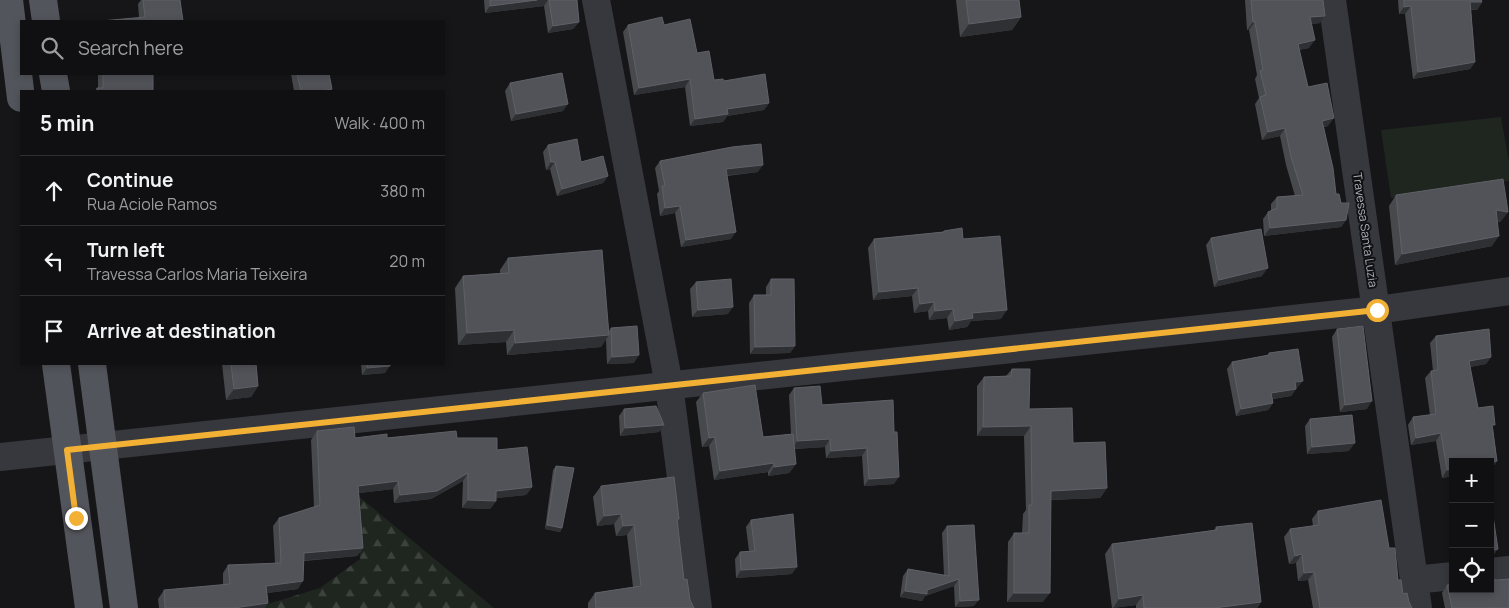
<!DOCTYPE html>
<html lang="en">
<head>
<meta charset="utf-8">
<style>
  :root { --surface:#101012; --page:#1e1e20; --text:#f1f3f6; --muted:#9c9d9f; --line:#303032 }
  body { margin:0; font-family:Manrope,sans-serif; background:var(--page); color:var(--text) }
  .controls { position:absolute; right:15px; bottom:15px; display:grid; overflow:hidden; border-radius:0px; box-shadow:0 2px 8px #0003 }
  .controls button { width:45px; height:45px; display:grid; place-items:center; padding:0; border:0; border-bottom:1px solid var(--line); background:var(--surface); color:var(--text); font:25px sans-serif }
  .stop { position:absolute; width:15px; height:15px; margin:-11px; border:4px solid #f2b134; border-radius:50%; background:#fff }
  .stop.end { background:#f2b134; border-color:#fff; box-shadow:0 1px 5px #0008 }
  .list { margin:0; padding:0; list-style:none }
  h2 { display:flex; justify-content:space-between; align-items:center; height:65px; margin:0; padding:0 20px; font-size:21px }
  h2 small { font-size:16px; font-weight:400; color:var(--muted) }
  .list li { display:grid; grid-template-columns:32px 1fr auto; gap:15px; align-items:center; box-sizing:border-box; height:70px; padding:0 20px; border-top:1px solid var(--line) }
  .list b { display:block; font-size:19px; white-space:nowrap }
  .list p { margin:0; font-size:16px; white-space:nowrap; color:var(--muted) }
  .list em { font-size:16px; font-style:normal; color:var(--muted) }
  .icon { flex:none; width:28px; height:28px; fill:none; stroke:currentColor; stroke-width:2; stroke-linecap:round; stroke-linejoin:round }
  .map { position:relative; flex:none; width:1509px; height:608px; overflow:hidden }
  .search { position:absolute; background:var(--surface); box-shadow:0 2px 8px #0003; left:20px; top:20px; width:425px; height:55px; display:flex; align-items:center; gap:12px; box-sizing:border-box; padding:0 18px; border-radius:0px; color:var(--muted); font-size:19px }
  .panel { position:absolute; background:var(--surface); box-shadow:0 2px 8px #0003; left:20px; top:90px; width:425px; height:275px; border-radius:0px }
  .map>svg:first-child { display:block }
</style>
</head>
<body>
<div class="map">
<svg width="1509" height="608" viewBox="0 0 1509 608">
  <defs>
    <pattern id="forest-firs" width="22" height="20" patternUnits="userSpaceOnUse" patternTransform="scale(1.25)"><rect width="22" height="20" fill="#1e261f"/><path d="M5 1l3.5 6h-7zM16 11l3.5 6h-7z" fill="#3c433d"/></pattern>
  </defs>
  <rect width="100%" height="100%" fill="#161618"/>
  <path fill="#1e261f" d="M1501,117L1509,162V181L1391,198L1381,130Z"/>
  <path fill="url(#forest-firs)" d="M357,495L494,608H255L320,588L360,559Z"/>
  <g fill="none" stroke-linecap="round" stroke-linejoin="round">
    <path stroke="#37383d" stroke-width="28" d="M596,0L669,385L698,608
      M1332,0L1418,608
      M0,457L1377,310L1509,291
      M1490,572L1509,570
      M1414,580L1453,576"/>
    <path stroke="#53555c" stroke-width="28" d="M9,0L21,98
      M43,0L46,21
      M53,74L56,91
      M56,364L89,608
      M92,364L124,608"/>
  </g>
  <path fill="#47494d" d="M141,0H180L183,21L139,17L138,4Z
    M484,0H577L579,22L573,29L548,33L544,6L485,13Z
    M956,0H1019L1021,17L1012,30L960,37Z
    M1245,0H1323L1320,23L1311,24L1309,48L1299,50L1308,87L1328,126L1324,127L1336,194L1341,203L1346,220L1341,227L1264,236L1263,219L1268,212L1271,211V204L1277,197L1295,196L1286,165L1280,136L1262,140L1255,104L1259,98L1255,79L1257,75L1249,30H1247Z
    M1398,0H1481L1482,2L1477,10H1471L1475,62L1470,69L1413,79L1405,14H1399Z
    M628,25H664L697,53L714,80L724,81L769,103L764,110L727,116L723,122L690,126L685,87L634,95L623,32Z
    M98,74H153V91H95L97,88H98Z
    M291,74H329L332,89L331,91H294Z
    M510,83L563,111L511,121L505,91Z
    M548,145L608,176L603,183L557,196L550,169L546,170L543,152Z
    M660,161L758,172L727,176L731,239L681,247L675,213L660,216L657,194L659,191L655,168Z
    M1396,195L1508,212L1500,222H1497L1492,246L1395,265L1389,206Z
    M944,231L963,239L1001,319L971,321L967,327L949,330L947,318L929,320L928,311L914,313L912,296L873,300L868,248L874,239L942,232Z
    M1211,238L1262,276L1214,287L1206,245Z
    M508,258L609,331L611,328L634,363L607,364L606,339L601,347L507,355L506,342L458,345L455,288L463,276L500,273V270Z
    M771,279L795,346L790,353L750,354L749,303L754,295H766V287Z
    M696,282L728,314L692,317L690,289Z
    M1337,329L1367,409L1340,412L1332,337Z
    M1436,336L1491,357L1486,364L1470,367L1478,408L1493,428L1497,461L1492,468H1490V462H1453V476L1442,478L1436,441L1411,445L1408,425L1413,417L1430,415L1425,378L1431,371H1433L1430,343Z
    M1269,353L1297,388L1296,389L1291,396L1273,399V403L1268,410L1236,416L1227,369L1232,362L1267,356Z
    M222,364H256L258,386L251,397L226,400Z
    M361,364H390L385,373L362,375Z
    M1012,369L1029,409L1073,443L1107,488L1100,498L1051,500L1043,602H1007L1008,542L1014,533H1022L1023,514L1026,510L1024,436H977V386L984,377L1006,376Z
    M794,388L822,405L893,400L894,484L864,486L862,456L826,458L825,447L794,449L796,464L789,473L768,476V472L714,480L709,446L702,447L696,402L703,393L763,437L791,434L789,395Z
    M624,409L664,425L659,432L620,436L619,416Z
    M1310,419L1349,451L1307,454L1305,426Z
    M317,431L355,438H457L497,450L532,487L526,495L496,498V501L490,509L462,508L463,481L431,499L394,503L393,489L359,493L363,548L357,556L304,561L298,589L267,593L268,603L264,608H159L158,599L164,590L223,585V573L228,565L275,563L273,526L279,518L314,507L311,440Z
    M556,466L562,528L560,532L545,529L553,470Z
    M601,486L677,522L684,580L690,600L694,608H588V603L595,593L633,587L627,535L616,536L614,524L597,526L593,497Z
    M1318,511L1389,548L1398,580L1403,594L1412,608H1313L1308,580L1298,581L1296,563L1289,564L1284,537L1290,529L1313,526L1312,519Z
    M751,520L792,574L736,578L735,559L740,552L749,551L746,527Z
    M947,526L974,606L955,607L954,586L925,596L922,601L900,597L903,576L908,569L944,575L942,533Z
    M1216,527L1261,602L1257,608H1136V605L1112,608L1105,554L1112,544L1214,530Z
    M1447,585L1509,608H1445L1442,593Z"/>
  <path fill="#2f3033" d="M537,0H548L544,6L485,13L490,6Z
    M1470,2H1482L1477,10L1465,9Z
    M1411,6L1405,14H1399L1404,7Z
    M1325,16L1320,23L1304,25L1310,17Z
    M1021,17L1012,30L960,37L969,24Z
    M579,22L573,29L548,33L553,26Z
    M1253,22H1255L1249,30H1247Z
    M1315,40L1309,48L1292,51L1298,44Z
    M1475,62L1470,69L1413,79L1418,72Z
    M690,79L685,87L634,95L639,88Z
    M769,103L764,110L727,116L723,122L690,126L695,119L727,109Z
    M568,104L563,111L511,121L516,114Z
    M1334,118L1328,126L1317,128L1322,121Z
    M1285,128L1280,136L1262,140L1268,132Z
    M551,162H555L550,169L546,170Z
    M763,165L758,172L721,176L726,169Z
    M608,176L603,183L557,196L562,189Z
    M680,206L675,213L660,216L665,208Z
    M1496,210L1508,212L1500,222L1488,221Z
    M1346,220L1341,227L1264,236L1270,228Z
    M736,232L731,239L681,247L686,240Z
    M1499,236L1492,246L1395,265L1402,254Z
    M1268,268L1262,276L1214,287L1219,280Z
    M918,288L912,296L873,300L879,292Z
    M934,302L928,311L914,313L920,304Z
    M733,307L728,314L692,317L698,310Z
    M953,309L947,318L929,320L935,311Z
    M1007,310L1001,319L971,321L967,327L949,330L955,321L972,313Z
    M514,330L506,342L458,345L467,333Z
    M609,335L601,347L507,355L515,343Z
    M795,346L790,353L750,354L755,347Z
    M639,355L634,363L607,364L612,357Z
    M1491,357L1486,364L1464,368L1469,361Z
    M390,366L385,373L362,375L367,368Z
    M1303,381L1297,388L1290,389L1295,382Z
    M258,386L251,397L226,400L234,389Z
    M1296,389L1291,396L1266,400L1271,393Z
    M1372,401L1367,409L1340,412L1345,405Z
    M1273,403L1268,410L1236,416L1241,409Z
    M664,425L659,432L620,436L625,428Z
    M1031,426L1024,436H977L983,427Z
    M1441,433L1436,441L1411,445L1416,438Z
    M715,437L709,446L702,447L709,438Z
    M830,439L825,447L792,449L797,441Z
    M1355,443L1349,451L1307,454L1312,447Z
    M867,448L862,456L826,458L831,451Z
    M1497,461L1492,468H1490V462Z
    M774,463L768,472L714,480L720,471Z
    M796,464L789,473L768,476L774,467Z
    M1453,469V476L1442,478L1447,470Z
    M468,473L463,481L431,499L394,503L400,495Z
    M899,477L894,484L864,486L869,479Z
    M398,481L393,489L352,494L358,486Z
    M532,487L526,495L490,499L496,491Z
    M1107,488L1100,498L1044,500L1051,491Z
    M468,500L496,501L490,509L462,508Z
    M621,514L614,524L597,526L604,516Z
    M547,525L562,528L560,532L545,529Z
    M634,525L627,535L616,536L623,526Z
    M363,548L357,556L298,561L304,553Z
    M1498,549L1493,556L1490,557V551Z
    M1302,554L1296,563L1289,564L1295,556Z
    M797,567L792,574L736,578L741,570Z
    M1314,572L1308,580L1298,581L1304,573Z
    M959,579L954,586L925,596L922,601L900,597L905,591L927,590Z
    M303,581L298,589L260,594L266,586Z
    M1014,593H1050L1043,602H1007Z
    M1143,595L1136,605L1113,608L1119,599Z
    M979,600L974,606L955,607L960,601Z
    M1261,602L1257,608H1214Z
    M268,603L264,608H234V607Z"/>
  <path fill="#525359" stroke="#5f6168" d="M143,0H180L183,21H101L145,17Z
    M490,0H537L490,6Z
    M549,0H577L579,22L553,26Z
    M966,0H1019L1021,17L969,24Z
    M1251,0H1323L1325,16L1310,17L1315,40L1298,44L1308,87L1327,83L1334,118L1322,121L1333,168L1336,194H1339L1341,203H1349L1346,220L1270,228L1268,212L1277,208V197L1303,195L1291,157L1285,128L1268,132L1260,97L1266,95L1260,71L1263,70L1255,22H1253Z
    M1404,0H1481L1482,2H1470L1475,62L1418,72L1411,6L1404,7Z
    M662,17L664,25L690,19L697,53L709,51L714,80L723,79L724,81L765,74L769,103L727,109L728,114L695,119L690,79L639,88L628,25Z
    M562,73L568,104L516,114L510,83Z
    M103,74H153V91H97V88H103Z
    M297,74H329L332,89L321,91H301Z
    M577,139L581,162L603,156L608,176L562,189L555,162H551L548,145Z
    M761,144L763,165L726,169L736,232L686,240L680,206L665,208L662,186H665L660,161L732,147Z
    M1503,179L1508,212L1496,210L1499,236L1402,254L1396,195Z
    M962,228L963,239L1000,236L1007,310L972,313L973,318L955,321L953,309L935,311L934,302L920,304L918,288L879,292L874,239L944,232V231Z
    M1261,229L1268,268L1219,280L1211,238Z
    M602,250L609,335L515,343L514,330L467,333L463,276L509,273L508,258Z
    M731,279L733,307L698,310L696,282Z
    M771,279H794L795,346L755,347L754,295H771Z
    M637,326L639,355L612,357L611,328Z
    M1363,326L1372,401L1345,405L1337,329Z
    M1489,329L1491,357L1469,361L1478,408L1493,406L1495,425H1492L1497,461L1490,462H1453V469L1447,470L1441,433L1416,438L1413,417L1436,414L1431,371L1438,370L1436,336Z
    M1298,349L1303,381L1295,382L1296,389L1271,393L1273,403L1241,409L1232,362L1269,355V353Z
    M231,364H256L258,386L234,389Z
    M367,364H390V366L367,368Z
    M1012,369H1030L1029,409L1072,408L1073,443L1105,442L1107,488L1051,491L1050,593H1014V533H1029V505H1032L1031,426L983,427L984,377L1011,376Z
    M755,385L763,437L793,434L796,464L774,467V463L720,471L715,437L709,438L703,393Z
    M820,386L822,405L893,400L894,432H897L899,477L869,479L867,448L831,451L830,439L797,441L794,388Z
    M656,406L664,425L625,428L624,409Z
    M1352,415L1355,443L1312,447L1310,419Z
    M354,427L355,438L387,434V438L456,431L457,438H497V450L527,447L532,487L496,491V501L468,500V473L437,491L400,495L398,481L358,486L363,548L304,553L303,581L266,586L268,603L234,608H165L164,590L230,584L228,565L281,563L279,518L320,505L317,431Z
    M556,466L574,468L562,528L547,525Z
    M674,477L679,519H677L684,580L687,579L690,600L694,608H596L595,593L641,586L634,525L623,526L621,514L604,516L601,486Z
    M1381,500L1389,548H1395L1398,580H1401L1403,594L1407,593L1409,602L1412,608H1320L1314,572L1304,573L1302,554L1295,556L1290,529L1319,525L1318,511Z
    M793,514L797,567L741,570L740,552L755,551L751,520Z
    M1490,516H1493L1498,549L1490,551Z
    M1252,523L1261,602L1214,608H1144L1143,595L1119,599L1112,544L1217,530L1216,527Z
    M974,525L979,600L960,601L959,579L927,590V594L905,591L908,569L949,576L947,526Z
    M1490,579L1497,580L1509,579V608H1452L1447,585L1453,584V589H1490Z"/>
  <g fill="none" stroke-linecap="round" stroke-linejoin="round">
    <path stroke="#f2b134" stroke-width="6" d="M76,518L67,450L1377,310"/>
  </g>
  <g text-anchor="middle" stroke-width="4" stroke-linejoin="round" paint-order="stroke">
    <g font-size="12" fill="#a8adb8" stroke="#111113">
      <text transform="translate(1365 230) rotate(82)" y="4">Travessa Santa Luzia</text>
    </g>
  </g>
</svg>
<div class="controls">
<button>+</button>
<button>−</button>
<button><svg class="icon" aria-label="locate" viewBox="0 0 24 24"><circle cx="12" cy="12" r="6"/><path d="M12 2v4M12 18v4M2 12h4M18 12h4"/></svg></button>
</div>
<div class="stop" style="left:1377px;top:310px"></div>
<div class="stop end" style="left:76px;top:518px"></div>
<div class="search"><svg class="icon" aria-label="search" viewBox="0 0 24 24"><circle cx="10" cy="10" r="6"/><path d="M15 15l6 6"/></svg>Search here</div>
<section class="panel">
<h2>5 min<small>Walk · 400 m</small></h2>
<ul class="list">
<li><svg class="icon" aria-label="ahead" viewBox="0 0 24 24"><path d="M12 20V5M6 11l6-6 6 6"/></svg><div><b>Continue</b><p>Rua Aciole Ramos</p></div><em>380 m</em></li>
<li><svg class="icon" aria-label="left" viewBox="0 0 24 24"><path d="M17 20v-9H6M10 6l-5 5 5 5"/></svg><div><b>Turn left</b><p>Travessa Carlos Maria Teixeira</p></div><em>20 m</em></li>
<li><svg class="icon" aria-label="arrive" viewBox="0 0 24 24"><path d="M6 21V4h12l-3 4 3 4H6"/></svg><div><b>Arrive at destination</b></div></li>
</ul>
</section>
</div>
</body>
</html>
